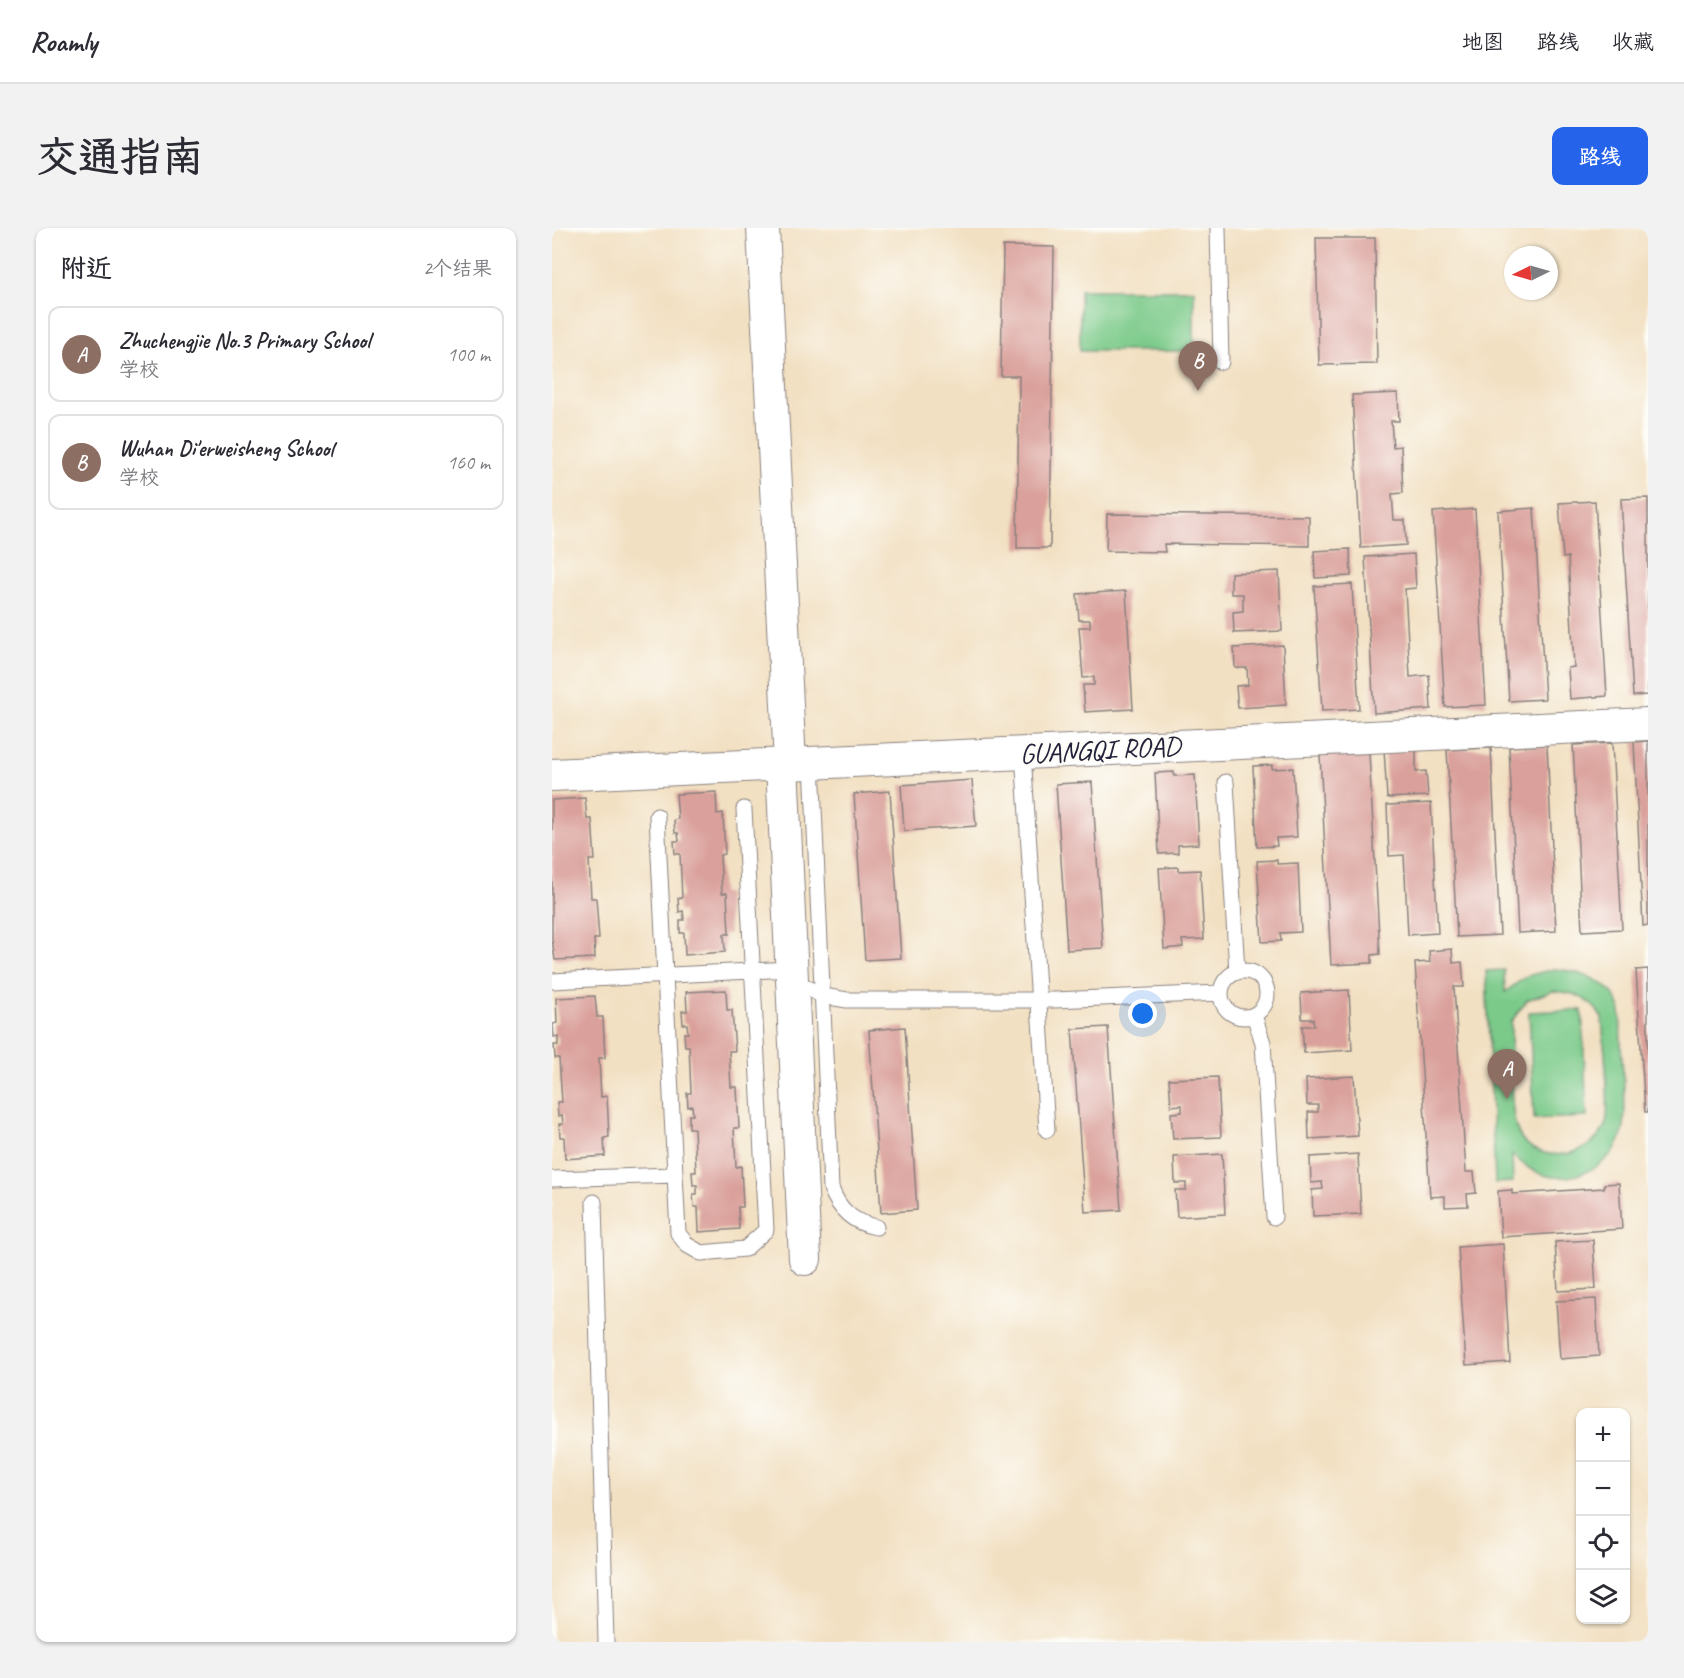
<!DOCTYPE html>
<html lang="zh">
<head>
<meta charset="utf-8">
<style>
  :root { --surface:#fff; --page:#f2f2f3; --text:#2b2b33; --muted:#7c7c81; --line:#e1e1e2; --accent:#2563eb }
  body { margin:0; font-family:Caveat,"LXGW WenKai TC",sans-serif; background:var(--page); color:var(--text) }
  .controls { position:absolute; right:18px; bottom:18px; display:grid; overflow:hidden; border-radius:12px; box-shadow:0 2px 4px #0004 }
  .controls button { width:54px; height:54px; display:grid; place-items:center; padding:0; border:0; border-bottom:2px solid var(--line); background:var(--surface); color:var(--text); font:30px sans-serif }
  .compass { position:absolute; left:952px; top:18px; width:54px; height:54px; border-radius:50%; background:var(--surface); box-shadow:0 2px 4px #0004; rotate:265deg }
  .you { position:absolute; left:591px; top:786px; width:21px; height:21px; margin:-15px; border:4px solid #fff; border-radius:50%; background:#1a73e8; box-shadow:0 0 0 9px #1a73e833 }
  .badge { display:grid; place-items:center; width:39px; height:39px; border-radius:50%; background:var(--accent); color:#fff; font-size:20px; font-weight:700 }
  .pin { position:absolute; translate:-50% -50px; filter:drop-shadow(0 2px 3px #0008) }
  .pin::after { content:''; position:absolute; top:32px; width:21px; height:18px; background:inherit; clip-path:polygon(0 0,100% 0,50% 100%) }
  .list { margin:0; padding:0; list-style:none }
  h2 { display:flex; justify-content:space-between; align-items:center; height:78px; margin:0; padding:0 24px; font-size:26px }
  h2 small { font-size:20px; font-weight:400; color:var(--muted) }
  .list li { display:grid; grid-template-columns:39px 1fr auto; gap:18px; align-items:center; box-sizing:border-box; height:96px; margin:0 12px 12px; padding:0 12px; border:2px solid var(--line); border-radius:12px }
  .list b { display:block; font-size:22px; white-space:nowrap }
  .list p { margin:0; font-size:20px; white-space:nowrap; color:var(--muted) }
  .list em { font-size:20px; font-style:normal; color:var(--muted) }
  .icon { flex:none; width:33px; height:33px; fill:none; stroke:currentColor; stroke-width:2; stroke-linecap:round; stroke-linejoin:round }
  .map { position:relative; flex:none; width:1096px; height:1414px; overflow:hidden; border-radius:12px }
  header { display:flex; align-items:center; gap:36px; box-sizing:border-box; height:84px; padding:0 30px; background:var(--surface); border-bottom:2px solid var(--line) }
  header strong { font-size:28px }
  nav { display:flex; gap:33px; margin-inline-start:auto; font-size:21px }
  .intro { display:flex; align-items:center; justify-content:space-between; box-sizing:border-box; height:144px; padding:0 36px }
  h1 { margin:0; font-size:42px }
  .button { padding:15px 27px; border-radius:12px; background:var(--accent); color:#fff; font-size:21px; font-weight:700 }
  main { display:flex; gap:36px; padding:0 36px }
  aside { flex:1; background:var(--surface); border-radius:12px; box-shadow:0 2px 4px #0004 }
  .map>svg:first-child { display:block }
</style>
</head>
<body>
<header>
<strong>Roamly</strong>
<nav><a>地图</a><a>路线</a><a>收藏</a></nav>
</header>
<div class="intro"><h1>交通指南</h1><a class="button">路线</a></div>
<main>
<aside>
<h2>附近<small>2个结果</small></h2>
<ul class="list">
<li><span class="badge" style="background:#8d6e63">A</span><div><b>Zhuchengjie No.3 Primary School</b><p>学校</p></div><em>100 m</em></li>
<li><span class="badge" style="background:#8d6e63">B</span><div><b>Wuhan Di'erweisheng School</b><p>学校</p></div><em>160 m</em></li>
</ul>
</aside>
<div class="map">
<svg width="1096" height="1414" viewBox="0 0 1096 1414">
  <rect width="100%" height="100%" fill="#fdfcf7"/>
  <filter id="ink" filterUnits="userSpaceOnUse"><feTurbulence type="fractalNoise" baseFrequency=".0167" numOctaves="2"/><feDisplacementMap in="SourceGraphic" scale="12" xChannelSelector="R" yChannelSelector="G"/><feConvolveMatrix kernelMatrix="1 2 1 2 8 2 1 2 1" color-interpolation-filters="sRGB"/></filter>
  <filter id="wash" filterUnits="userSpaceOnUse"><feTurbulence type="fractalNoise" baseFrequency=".008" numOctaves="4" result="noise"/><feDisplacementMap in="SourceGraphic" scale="24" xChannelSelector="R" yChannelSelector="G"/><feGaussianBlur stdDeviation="1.35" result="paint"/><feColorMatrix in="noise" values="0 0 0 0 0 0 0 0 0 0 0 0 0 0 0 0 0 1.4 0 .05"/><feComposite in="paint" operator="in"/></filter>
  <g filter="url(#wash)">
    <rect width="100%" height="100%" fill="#f2e0c2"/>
    <path fill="#7bca8a" stroke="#4e7662" stroke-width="1.5" fill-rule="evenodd" d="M528,62H642V123H528Z
      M1002,741C1025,743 1060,752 1067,778C1070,789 1068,803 1069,815C1070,841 1075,872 1072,898C1068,932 1028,955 996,948C981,945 971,936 960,927L961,954L943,955L934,743L952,742L953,764L975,748ZM1001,763C1023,764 1038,771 1050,789C1051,810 1059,879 1054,895C1041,934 972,940 963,895C957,866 960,824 959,794L975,772Z
      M1030,782L1035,889L982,891L977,784Z"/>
    <g id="blocks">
      <path fill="#daa09b" d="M764,10H823L825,136L767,137Z
        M451,18L502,19L498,320H465L467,148H449Z
        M846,165L847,193H839L841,219L849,218L851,265L840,266L842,292H853L854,317L809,320L800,167Z
        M1096,270V467L1081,468L1069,271Z
        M1043,273L1055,468L1018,471L1016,440L1022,439L1016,329L1011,330L1007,275Z
        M982,280L993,471L957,473L946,283Z
        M923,281L934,477L893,479L881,284Z
        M555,286L757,288V318L612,316L613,324L554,323Z
        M798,321L799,348L763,350L762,323Z
        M862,326L864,360L853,361L858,449L877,447L879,481L822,485L813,329Z
        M727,343L730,403L682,405L681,384L691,383V366H679V345Z
        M800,356L807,481L770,483L762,358Z
        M574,363L581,481L533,484L531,457H542V449L531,450L527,399H538V392H527L525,366Z
        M731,417L734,477L686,480L684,458L696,457L695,440H683L682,420Z
        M1096,513V697L1091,698L1082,514Z
        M1060,515L1070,701L1030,703L1021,517Z
        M995,517L1004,703L966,705L957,519Z
        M864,519V544L874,543L876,568L835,570L832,521Z
        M939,520L948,707L905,709L895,522Z
        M817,525L828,726L820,727V735L779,737L768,527Z
        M720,537V541L741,540L745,609L724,610L725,618L705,619L701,538Z
        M622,544V548L643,547L647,616L626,617V625L607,626L603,545Z
        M420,552L424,598L352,603L349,557Z
        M540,554L551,720L515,722L504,556Z
        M338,563L349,730L313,732L302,566Z
        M164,564L165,586L171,585L173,626L168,627L170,665H175L177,706H172L173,724L133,727L132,705H128V692H132L131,683L127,684L126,670H130L128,626H123L122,613H127L126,605H123L122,592L126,591L124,566Z
        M33,570L35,591H40L43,632H37L39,670H44L47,711H42L43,730L3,732L0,711V572Z
        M879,575L886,705L856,707L852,627L837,628L835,577Z
        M725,632V636L746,635L749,704L728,705L729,713L710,714L705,633Z
        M626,639V643L648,642L652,711L630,712L631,719L612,721L607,640Z
        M900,721L901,735L910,734L912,759H902L914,944H922L924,965L915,966L916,978L893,979V968L878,969L863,735L878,734L877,723Z
        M1096,741V884H1093L1084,742Z
        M174,762L175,782H180L183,823H177L179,859H185L187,900H182L184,939L189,938L191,979H186L187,1001L147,1004L146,979H142L141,966H145V957H141L140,944H144L142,900H137V887H141L140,878L136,879L135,865H139L137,818H133L132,805H136L135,796H131L130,783H135L134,764Z
        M797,762L800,822L752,825L750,798H762L761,791H750L749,765Z
        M43,768L45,789H51L53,830H47L49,869L55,868L57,909L52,910L53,928L13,931L12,909H8L7,896H11L10,887L6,888L5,874H10L7,830H3L2,817H6V808L2,809L1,796L5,795L4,770Z
        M353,799L365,982L329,985L317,802Z
        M556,799L569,982L533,984L520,801Z
        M802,848L806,908L757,911L756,884H766V877H755L754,851Z
        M666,849L669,909L621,911L619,885L630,884V877L619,878L617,851Z
        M670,926L673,986L625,989L623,962H634V955H623L622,929Z
        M806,926L809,986L761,988L760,962L771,961L770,954L759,955L758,929Z
        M1067,955L1070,1001L949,1009L946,963L960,962V966L1052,960V956Z
        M1041,1012L1044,1061L1006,1063L1003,1014Z
        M951,1016L958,1134L914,1137L906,1019Z
        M1044,1071L1047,1128L1008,1131L1004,1073Z"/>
    </g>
  </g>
  <g filter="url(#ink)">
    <use href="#blocks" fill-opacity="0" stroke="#8a817e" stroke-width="1.5"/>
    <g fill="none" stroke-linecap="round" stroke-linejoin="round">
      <defs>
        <path id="lane" d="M666,0L669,134
          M471,525L495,902
          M260,535L279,960C287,982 301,995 324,999
          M674,554L685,744
          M105,588L126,1005L135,1017L149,1025L193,1021L214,1002L192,581
          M669 766a23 23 0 1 1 46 0a23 23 0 1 1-46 0Z
          M240,752L271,768L295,772H502L669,765
          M0,753L240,741
          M702,787L711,815L722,989
          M0,951L123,947
          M42,974L54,1414"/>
        <path id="street" d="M211,0L238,536
          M230,536L253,1031
          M0,547L1096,496"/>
      </defs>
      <use href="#lane" stroke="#8a817e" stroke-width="17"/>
      <use href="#street" stroke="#8a817e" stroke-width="34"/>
      <use href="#lane" stroke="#fff" stroke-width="15"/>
      <use href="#street" stroke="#fff" stroke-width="32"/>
    </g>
  </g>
  <g text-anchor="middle" stroke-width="4.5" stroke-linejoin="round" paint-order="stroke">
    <g font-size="28" fill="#22223b" stroke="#fdfcf7">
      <text transform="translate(548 521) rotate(-3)" y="10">GUANGQI ROAD</text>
    </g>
  </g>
</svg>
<div class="controls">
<button>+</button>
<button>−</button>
<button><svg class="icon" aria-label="locate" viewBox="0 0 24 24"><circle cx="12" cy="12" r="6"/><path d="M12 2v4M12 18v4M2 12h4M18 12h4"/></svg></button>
<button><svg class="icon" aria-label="layers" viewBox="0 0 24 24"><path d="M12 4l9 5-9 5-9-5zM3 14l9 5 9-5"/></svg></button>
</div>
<svg class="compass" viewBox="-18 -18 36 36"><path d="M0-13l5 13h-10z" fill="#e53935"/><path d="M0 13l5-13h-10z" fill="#7c7c81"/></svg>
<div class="you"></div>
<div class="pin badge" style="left:955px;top:871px;background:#8d6e63">A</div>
<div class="pin badge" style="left:646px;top:163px;background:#8d6e63">B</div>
</div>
</main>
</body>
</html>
